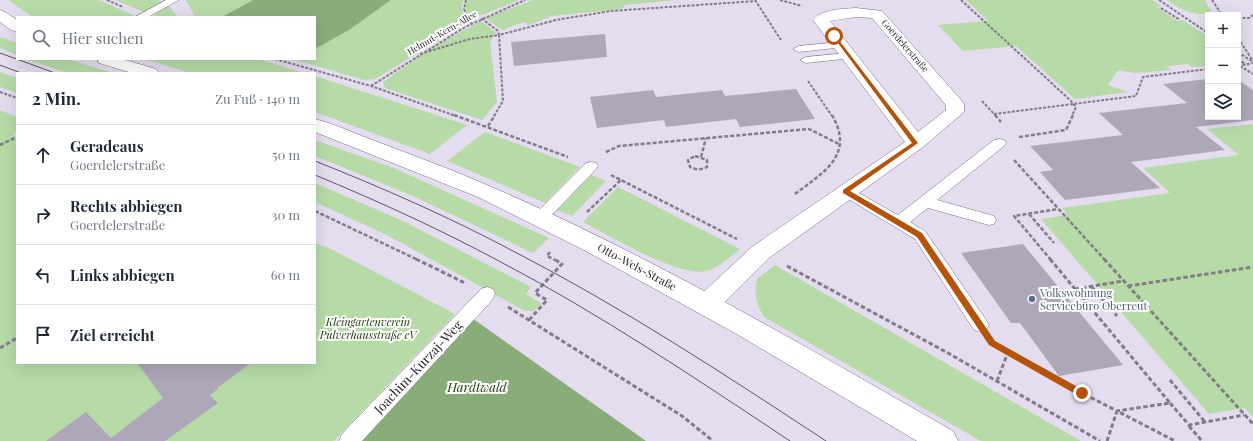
<!DOCTYPE html>
<html lang="de">
<head>
<meta charset="utf-8">
<style>
  :root { --surface:#fff; --page:#f6f6f7; --text:#1f2937; --muted:#747a83; --line:#e0e1e3 }
  body { margin:0; font-family:"Playfair Display",serif; background:var(--page); color:var(--text) }
  .controls { position:absolute; right:12px; top:12px; display:grid; overflow:hidden; border-radius:0px; box-shadow:0 4px 16px #0002 }
  .controls button { width:36px; height:36px; display:grid; place-items:center; padding:0; border:0; border-bottom:1px solid var(--line); background:var(--surface); color:var(--text); font:20px sans-serif }
  .stop { position:absolute; width:12px; height:12px; margin:-9px; border:3px solid #b45309; border-radius:50%; background:#fff }
  .stop.end { background:#b45309; border-color:#fff; box-shadow:0 1px 4px #0008 }
  .list { margin:0; padding:0; list-style:none }
  h2 { display:flex; justify-content:space-between; align-items:center; height:52px; margin:0; padding:0 16px; font-size:17px }
  h2 small { font-size:13px; font-weight:400; color:var(--muted) }
  .list li { display:grid; grid-template-columns:26px 1fr auto; gap:12px; align-items:center; box-sizing:border-box; height:60px; padding:0 16px; border-top:1px solid var(--line) }
  .list b { display:block; font-size:15px; white-space:nowrap }
  .list p { margin:0; font-size:13px; white-space:nowrap; color:var(--muted) }
  .list em { font-size:13px; font-style:normal; color:var(--muted) }
  .icon { flex:none; width:22px; height:22px; fill:none; stroke:currentColor; stroke-width:2; stroke-linecap:round; stroke-linejoin:round }
  .map { position:relative; flex:none; width:1253px; height:441px; overflow:hidden }
  .search { position:absolute; background:var(--surface); box-shadow:0 4px 16px #0002; left:16px; top:16px; width:300px; height:44px; display:flex; align-items:center; gap:10px; box-sizing:border-box; padding:0 14px; border-radius:0px; color:var(--muted); font-size:15px }
  .panel { position:absolute; background:var(--surface); box-shadow:0 4px 16px #0002; left:16px; top:72px; width:300px; height:292px; border-radius:0px }
  .map>svg:first-child { display:block }
</style>
</head>
<body>
<div class="map">
<svg width="1253" height="441" viewBox="0 0 1253 441">
  <rect width="100%" height="100%" fill="#e4dcef"/>
  <path fill="#b6dba7" d="M8,0H99L135,16L132,17H33Z
    M115,0H158L163,3L144,12Z
    M186,0H253L222,17H195Z
    M391,0H464C459,8 464,15 468,23L375,79L364,80L296,60L315,59V49L349,30Z
    M468,0H519L472,19L466,12V3Z
    M533,0H676L625,5L622,9L552,16L529,25L524,22L502,30L485,18Z
    M966,0H1152L1162,6L1157,7L1177,21L1183,20L1208,37V39L1206,40L1208,41V66L1192,67L1187,64L1167,66L1171,70L1134,73L1118,70L1108,85L1128,92L1075,99L1016,46L963,51L938,25L988,21Z
    M1167,0H1205L1212,13C1193,17 1182,10 1167,0Z
    M169,6L178,17H159L151,14Z
    M481,21L496,32L490,42L497,102L482,120L385,88L383,82L433,47Z
    M0,37L17,43V55L0,48Z
    M26,59H67L113,73H67Z
    M145,59H258L304,73H190Z
    M0,72L17,78V93L0,87Z
    M315,76L467,125L430,154L315,112Z
    M0,110L17,117V130L13,135L17,138V363H315V243L331,249L455,314L334,441H0Z
    M1253,124V417L1245,408L1209,414L1041,219L1068,215L1062,208L1170,193L1143,168L1239,155L1207,129Z
    M485,132L580,167L545,203L447,161Z
    M315,140L396,169L549,238L533,253L413,196L315,156Z
    M591,175L606,181L572,216L557,210Z
    M315,183L403,221L531,287L526,294L542,304L533,311H525L387,235L315,202Z
    M618,187L740,249C731,256 720,266 710,270C683,281 609,235 583,222Z
    M775,265L1081,441H981L764,317C756,303 754,295 757,279Z"/>
  <path fill="#89ad79" d="M253,0H391L349,30L315,49V17H222Z
    M469,316L646,441H356Z"/>
  <path fill="#aea7b9" d="M605,34L607,57L514,66L511,42Z
    M1208,79V117H1238V80L1253,90V120L1196,127L1225,150L1131,162L1160,188L1065,200L1040,172L1053,170L1030,146L1123,135L1099,113L1187,103L1163,84Z
    M796,89L815,119L740,127L736,119L666,127L664,120L597,128L590,97L653,90L656,97L722,90L725,96Z
    M1023,244L1123,365L1059,376L1020,323H1011L961,253Z
    M137,363H251L217,388L218,389L210,395L218,403L165,441H46L86,412L111,438L163,398Z"/>
  <g fill="none" stroke-linecap="round" stroke-linejoin="round">
    <defs>
      <path id="service" d="M166,0H179L148,17H135Z
        M840,42L844,43L846,45L844,47L799,52L793,49L799,46Z
        M848,53L852,54L854,56L852,58L806,63L800,60L806,57Z
        M999,139L1004,140L1006,143L1004,146L937,200L994,216L996,220L994,224L989,225L928,208L910,222L925,231L986,320L989,325L986,330L980,332L974,330L915,239L840,194L838,191L840,188L845,186L850,188L898,215L994,140Z
        M591,162L596,163L598,166L596,169L545,222L540,223L535,222L533,218L535,214L586,163Z
        M487,287L493,289L495,294L493,299L362,441H339L342,434L481,289Z"/>
      <path id="minor" d="M856,8L882,11L961,100L964,104V112L923,147L769,258L716,311L707,314L698,311L695,304L698,297L753,246L905,142L813,20C821,9 843,9 856,8ZM856,17L872,18L946,105V110L918,132L830,21Z"/>
      <path id="tertiary" d="M0,10L5,12L17,20V32L11,30L0,22Z
        M97,59H122L156,69L159,73H132L99,63Z
        M315,119C331,123 347,130 362,136C390,147 418,157 446,168C623,239 788,337 953,431L958,441H917L735,333L584,250L478,197L315,132Z"/>
    </defs>
    <use href="#service" stroke="#777182" stroke-width="1"/>
    <use href="#minor" stroke="#777182" stroke-width="1"/>
    <use href="#tertiary" stroke="#777182" stroke-width="1"/>
    <path stroke="#827c89" stroke-width="2" stroke-dasharray="3 1.5" stroke-linecap="butt" d="M107,0L123,7
      M466,0L464,9L471,23
      M755,0L781,40
      M780,0L802,6
      M961,0L1070,100L1076,107L1072,116
      M1159,0L1208,33
      M1212,0L1222,15
      M1161,8L1180,20
      M1238,18H1249L1253,15
      M1238,38L1253,61
      M1238,52L1253,62
      M420,54L470,39L499,35L498,31L481,18
      M275,59L371,86L456,116
      M1238,59L1245,64
      M1238,66L1253,63
      M1240,66L1253,74
      M808,81L832,116
      M371,86L465,27L525,0
      M0,92L17,98
      M982,101L996,116
      M994,114L1136,96L1143,77L1208,69
      M494,116L503,101L499,35L556,20L611,11L756,1"/>
    <path stroke="#827c89" stroke-width="2.5" stroke-dasharray="4 2" stroke-linecap="butt" d="M454,115L568,157
      M995,115L1001,122
      M488,126L495,115
      M1019,137L1066,130L1073,115
      M0,145L17,137
      M606,152L619,146L809,129L841,145
      M695,156L707,160V167L698,170L690,167L688,160Z
      M701,157L706,138
      M1014,160L1105,260
      M611,175L737,239
      M795,194C824,172 855,155 832,115
      M315,211L418,260
      M587,212L622,179
      M1029,214L1054,243
      M550,252L547,256L555,260
      M1051,260L1014,216L1058,209"/>
    <path stroke="#827c89" stroke-width="3" stroke-dasharray="4.5 2.5" stroke-linecap="butt" d="M416,259L465,283
      M1104,259L1253,424
      M787,266L948,353L1100,441
      M1128,286L1253,267
      M1092,287L1117,316
      M1075,289L1123,281
      M508,307L682,416L713,441
      M529,320L547,300L535,293L562,264L554,259
      M993,343L1051,377L1117,411L1170,403L1050,259
      M0,348L17,338
      M1170,380L1205,422
      M997,381L1008,352
      M1170,403L1189,425L1244,415
      M1189,426L1202,441
      M1107,441L1117,411L1175,441"/>
    <use href="#service" fill="#fff" fill-rule="evenodd"/>
    <use href="#minor" fill="#fff" fill-rule="evenodd"/>
    <use href="#tertiary" fill="#fff" fill-rule="evenodd"/>
    <path stroke="#5b5761" stroke-width="1" d="M0,53L55,73
      M0,65L21,73
      M315,161C383,188 449,217 513,251C622,307 724,374 826,441
      M315,175C378,201 439,229 499,261C600,314 695,378 790,441"/>
  </g>
  <path fill="#b45309" d="M832,35H835L918,143L850,191L922,233L995,341L1085,391V396H1079L989,345L917,237L843,193V190L912,143Z"/>
  <circle fill="#5c6f8a" stroke="#fff" stroke-width="1.5" cx="1032" cy="299" r="4"/>
  <g text-anchor="middle" stroke-width="4" stroke-linejoin="round" paint-order="stroke">
    <g font-size="9" fill="#201d24" stroke="#fff">
      <text transform="translate(442 33) rotate(-30)" y="3">Helmut-Kern-Allee</text>
      <text transform="translate(905 46) rotate(49)" y="3">Goerdelerstraße</text>
    </g>
    <g font-size="11" fill="#201d24" stroke="#fff">
      <text transform="translate(637 267) rotate(28)" y="4">Otto-Wels-Straße</text>
    </g>
    <g font-size="11" fill="#4e5e75" stroke="#fff" text-anchor="start">
      <text x="1040" y="297">Volkswohnung<tspan x="1040" dy="13">Servicebüro Oberreut</tspan></text>
    </g>
    <g font-size="11" font-style="italic" fill="#1e4009" stroke="#fff">
      <text x="368" y="326">Kleingartenverein<tspan x="368" dy="13">Pulverhausstraße eV</tspan></text>
    </g>
    <g font-size="13" fill="#201d24" stroke="#fff">
      <text transform="translate(418 367) rotate(-47)" y="5">Joachim-Kurzaj-Weg</text>
    </g>
    <g font-size="13" font-style="italic" fill="#1e4009" stroke="#fff">
      <text x="477" y="392">Hardtwald</text>
    </g>
  </g>
</svg>
<div class="controls">
<button>+</button>
<button>−</button>
<button><svg class="icon" aria-label="layers" viewBox="0 0 24 24"><path d="M12 4l9 5-9 5-9-5zM3 14l9 5 9-5"/></svg></button>
</div>
<div class="stop" style="left:834px;top:36px"></div>
<div class="stop end" style="left:1082px;top:393px"></div>
<div class="search"><svg class="icon" aria-label="search" viewBox="0 0 24 24"><circle cx="10" cy="10" r="6"/><path d="M15 15l6 6"/></svg>Hier suchen</div>
<section class="panel">
<h2>2 Min.<small>Zu Fuß · 140 m</small></h2>
<ul class="list">
<li><svg class="icon" aria-label="ahead" viewBox="0 0 24 24"><path d="M12 20V5M6 11l6-6 6 6"/></svg><div><b>Geradeaus</b><p>Goerdelerstraße</p></div><em>50 m</em></li>
<li><svg class="icon" aria-label="right" viewBox="0 0 24 24"><path d="M7 20v-9h11M14 6l5 5-5 5"/></svg><div><b>Rechts abbiegen</b><p>Goerdelerstraße</p></div><em>30 m</em></li>
<li><svg class="icon" aria-label="left" viewBox="0 0 24 24"><path d="M17 20v-9H6M10 6l-5 5 5 5"/></svg><div><b>Links abbiegen</b></div><em>60 m</em></li>
<li><svg class="icon" aria-label="arrive" viewBox="0 0 24 24"><path d="M6 21V4h12l-3 4 3 4H6"/></svg><div><b>Ziel erreicht</b></div></li>
</ul>
</section>
</div>
</body>
</html>
